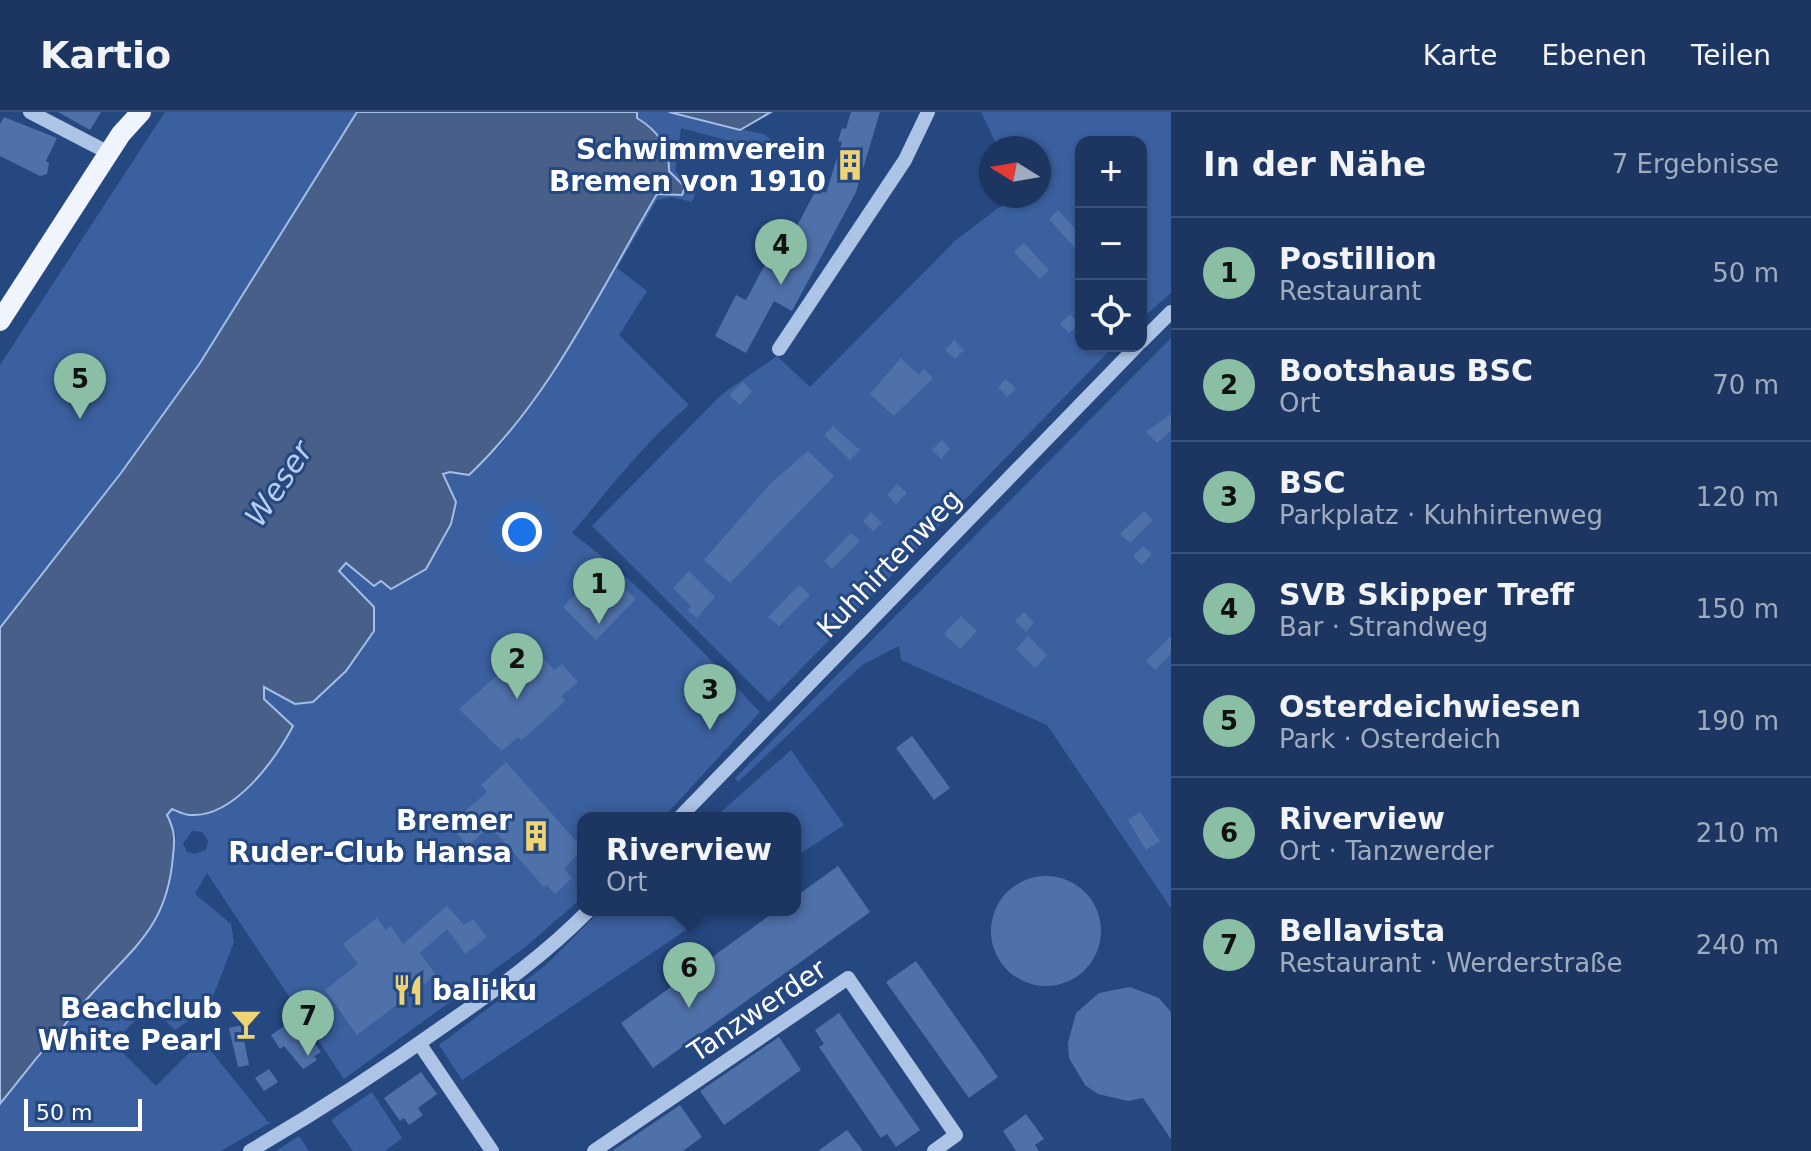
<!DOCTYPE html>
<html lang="de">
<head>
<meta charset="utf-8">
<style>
  :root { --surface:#1c3661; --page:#253e67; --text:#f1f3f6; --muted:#a0abbd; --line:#3a5076; --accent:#8abfa5 }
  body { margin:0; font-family:"DejaVu Sans",sans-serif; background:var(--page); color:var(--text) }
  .controls { position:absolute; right:24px; top:24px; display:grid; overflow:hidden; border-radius:16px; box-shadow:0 2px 6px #0004 }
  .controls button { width:72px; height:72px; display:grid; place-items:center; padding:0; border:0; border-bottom:2px solid var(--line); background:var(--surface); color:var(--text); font:40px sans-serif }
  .compass { position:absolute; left:979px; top:24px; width:72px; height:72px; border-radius:50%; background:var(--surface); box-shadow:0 2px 6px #0004; rotate:281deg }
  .scale { position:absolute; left:24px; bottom:20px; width:118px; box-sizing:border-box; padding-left:8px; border:4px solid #fff; border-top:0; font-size:22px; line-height:28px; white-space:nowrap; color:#fff; -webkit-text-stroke:6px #264881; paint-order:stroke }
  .you { position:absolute; left:522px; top:420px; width:28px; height:28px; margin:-20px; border:6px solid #fff; border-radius:50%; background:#1a73e8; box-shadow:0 0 0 12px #1a73e833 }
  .badge { display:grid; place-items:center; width:52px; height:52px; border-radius:50%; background:var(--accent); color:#111; font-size:26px; font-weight:700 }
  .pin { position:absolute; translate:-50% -66px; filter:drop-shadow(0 2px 4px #0008) }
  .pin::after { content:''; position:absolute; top:42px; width:28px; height:24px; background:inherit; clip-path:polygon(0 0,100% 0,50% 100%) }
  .popup { position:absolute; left:577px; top:700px; width:224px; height:104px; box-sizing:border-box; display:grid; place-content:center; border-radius:16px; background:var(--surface); filter:drop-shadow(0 2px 6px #0005); font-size:26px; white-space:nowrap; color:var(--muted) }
  .popup b { font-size:30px; color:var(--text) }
  .popup::after { content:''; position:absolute; left:50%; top:100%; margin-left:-16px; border:16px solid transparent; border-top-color:var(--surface) }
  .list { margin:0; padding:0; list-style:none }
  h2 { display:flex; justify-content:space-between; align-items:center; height:104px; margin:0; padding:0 32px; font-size:34px }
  h2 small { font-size:26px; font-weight:400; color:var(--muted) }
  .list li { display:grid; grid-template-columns:52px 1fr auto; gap:24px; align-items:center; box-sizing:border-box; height:112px; padding:0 32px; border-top:2px solid var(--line) }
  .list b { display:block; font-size:30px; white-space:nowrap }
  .list p { margin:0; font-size:26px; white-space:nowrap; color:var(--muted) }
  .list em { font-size:26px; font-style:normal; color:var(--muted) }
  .icon { flex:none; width:44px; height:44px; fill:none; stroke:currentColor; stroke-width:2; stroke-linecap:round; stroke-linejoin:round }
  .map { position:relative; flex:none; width:1171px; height:1039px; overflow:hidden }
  header { display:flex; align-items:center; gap:48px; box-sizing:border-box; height:112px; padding:0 40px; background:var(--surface); border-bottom:2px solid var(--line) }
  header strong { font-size:38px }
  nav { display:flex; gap:44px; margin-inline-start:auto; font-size:28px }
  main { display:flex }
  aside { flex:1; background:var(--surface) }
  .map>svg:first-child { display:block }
</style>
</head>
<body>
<header>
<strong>Kartio</strong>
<nav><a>Karte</a><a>Ebenen</a><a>Teilen</a></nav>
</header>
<main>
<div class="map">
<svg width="1171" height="1039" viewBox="0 0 1171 1039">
  <rect width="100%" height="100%" fill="#264881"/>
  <path fill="#3b609f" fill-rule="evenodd" d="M165,0H357L200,251L121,361L0,516V253Z
    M637,0H669L766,23L777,35L774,41L681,16L675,59L696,78L692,90L672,85L657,88L617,156L647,179L619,223L689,293C644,331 610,376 572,421C642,473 700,537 760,600L663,706H583V785L524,836L344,967L207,761L195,782L231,812L234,830L209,895L175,918L149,894L113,931L156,974L202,928L268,1010L273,1009L221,1039H0V992L91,883L136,836L173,743L176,723L167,703L172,697L189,703L280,600L264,587V574L284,587L374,495L338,459L345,451L374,474L381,468L426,457L451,412L456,391L442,362L499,335L536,287L657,82H682L685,75L669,59C671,34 657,18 637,6ZM192,719L202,720L208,728L206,738L195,742L187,740L183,732Z
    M981,0H1171V181L1141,207V30H1081V234H1114L769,590L592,414L721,283L777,244L810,275L955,129L998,96L1022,84H1039V36H998Z
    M1171,226V796L1047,613L901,548L899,534L862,553L738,670L735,666Z
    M791,638L844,713L795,745V706H714Z
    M601,798H716L462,968L439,933L546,853Z
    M372,980L402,1026L385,1039H353L331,1008Z
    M299,1024L309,1039H276Z"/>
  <path fill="#475f89" stroke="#a3bee7" stroke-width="2" d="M357,0H637V6C657,18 670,34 669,59L685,75L682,83L657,82C600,178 551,286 469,363L450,360L443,362L456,390L451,412L426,457L391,477L381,469L374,474L346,451L339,459L374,495V519L346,559L313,590L295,592L264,575V587L293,614C275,648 234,706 190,703C184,703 177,699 172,697L167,703C175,719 175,726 173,744C167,817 132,836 87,887C57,921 28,956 0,992V516L121,361L200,251Z
    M669,0H771L740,18Z"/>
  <path fill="#4f71aa" d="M58,0H101L90,18Z
    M851,0H880L856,80L792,199L774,189L746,241L715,224L736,183L746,188L779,126L788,131L817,76L826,81L842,30L838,29L842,16L846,17Z
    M4,5L57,26L46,49L49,51L47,62L40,64L0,44V12Z
    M1058,98L1081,123V143L1049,107Z
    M1024,131L1049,158L1040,167L1014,140Z
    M1070,202L1079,212L1069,221L1060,212Z
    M954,228L964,238L955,247L945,238Z
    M901,246L919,263L924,257L933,266L894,304L870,282Z
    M1006,267L1016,277L1007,285L998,275Z
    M743,270L752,279L740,293L729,283Z
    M1171,302V318L1157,331L1146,320Z
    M833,314L860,338L850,348L824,323Z
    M942,328L950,337L941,347L932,338Z
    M808,339L834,364L730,471L704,448L770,372Z
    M897,372L907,381L896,392L887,383Z
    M1144,399L1153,408L1130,431L1120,422Z
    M871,400L882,411L873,419L863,409Z
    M851,421L860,429L832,457L824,449Z
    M1143,434L1152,442L1142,453L1133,444Z
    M602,454L636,487L596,528L563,495Z
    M689,459L715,485L697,506L688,498L691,494L673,476Z
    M799,473L810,483L779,514L768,505Z
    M1024,500L1034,511L1026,520L1015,509Z
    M961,504L977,519L960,537L944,522Z
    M1028,524L1047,543L1035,556L1016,537Z
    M1171,524V542L1155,558L1146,549Z
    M531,533L554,558L562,552L578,570L561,584L565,589L522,628L518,625L502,639L459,597Z
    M912,624L950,676L934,688L896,636Z
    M506,650L583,737L564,757L572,766L555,782L547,773L544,775L490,714L468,734L449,713L487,680L481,673Z
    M1140,700L1160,729L1146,738L1128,708Z
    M838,754L870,800L653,956L621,911L777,798H795V785Z
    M991 819a55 55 0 1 1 110 0a55 55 0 1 1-110 0Z
    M447,794L464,813L473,807L487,825L465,842L447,817L420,841L436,863L357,923L325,878L358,852L343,832L377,806L386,818L391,814L403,832Z
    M916,849L998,965L969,986L886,870Z
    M1130,875L1159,886L1171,900V1027L1143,986L1128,989L1098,982L1085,973L1069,946L1068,931L1076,901L1099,881Z
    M839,901L920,1018L896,1035L887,1022L881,1026L819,935L824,932L815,918Z
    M297,906L321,940L314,944L317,948L303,957L284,934L280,937L271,923Z
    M241,913L249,953L238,955L229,916Z
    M779,925L801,958L724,1013L700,979Z
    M269,957L278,970L264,979L255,966Z
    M421,960L437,982L418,996L423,1003L409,1013L404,1006L400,1009L384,986Z
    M680,993L702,1025L683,1039H612Z
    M1026,1002L1044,1027L1035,1033L1039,1039H1016L1003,1019Z
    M847,1018L863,1039H818Z"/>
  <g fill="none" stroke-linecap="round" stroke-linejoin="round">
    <path stroke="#aec4e6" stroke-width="14" d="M30,0L109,41
      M1141,230L1171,200
      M779,237L905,48L928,0
      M679,706L1137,234
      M419,931L492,1039
      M250,1039C317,1000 382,958 445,913C496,878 546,842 589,798
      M594,1039L848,866L956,1023L934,1039"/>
    <path stroke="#eff4fd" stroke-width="20" d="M0,209L121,22L141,0"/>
  </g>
  <defs>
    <symbol id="building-bare" viewBox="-9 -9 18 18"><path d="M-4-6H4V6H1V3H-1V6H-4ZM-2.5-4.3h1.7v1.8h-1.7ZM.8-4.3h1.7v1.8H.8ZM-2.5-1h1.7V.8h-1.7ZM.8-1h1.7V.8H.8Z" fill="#efd473" stroke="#264881" stroke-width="2.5" paint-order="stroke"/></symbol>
    <symbol id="restaurant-bare" viewBox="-9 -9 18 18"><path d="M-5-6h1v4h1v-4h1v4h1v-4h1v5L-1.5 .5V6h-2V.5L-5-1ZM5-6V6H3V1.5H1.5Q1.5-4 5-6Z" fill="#efd473" stroke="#264881" stroke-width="2.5" paint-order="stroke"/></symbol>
    <symbol id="bar-bare" viewBox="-9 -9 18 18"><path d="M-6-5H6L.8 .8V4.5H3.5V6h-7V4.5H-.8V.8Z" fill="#efd473" stroke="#264881" stroke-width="2.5" paint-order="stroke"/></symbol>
  </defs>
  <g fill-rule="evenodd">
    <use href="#building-bare" x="828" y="31" width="44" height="44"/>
    <use href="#building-bare" x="514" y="702" width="44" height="44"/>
    <use href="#restaurant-bare" x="386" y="856" width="44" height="44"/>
    <use href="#bar-bare" x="224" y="890" width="44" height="44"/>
  </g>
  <g text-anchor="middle" stroke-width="6" stroke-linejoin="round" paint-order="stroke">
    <g font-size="28" font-weight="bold" fill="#fff" stroke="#264881" text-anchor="end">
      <text x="826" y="47">Schwimmverein<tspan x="826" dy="32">Bremen von 1910</tspan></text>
      <text x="512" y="718">Bremer<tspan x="512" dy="32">Ruder-Club Hansa</tspan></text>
      <text x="432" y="888" text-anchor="start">bali'ku</text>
      <text x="222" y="906">Beachclub<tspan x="222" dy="32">White Pearl</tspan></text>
    </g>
    <g font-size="28" fill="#fff" stroke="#264881">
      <text transform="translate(889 451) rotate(-46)" y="10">Kuhhirtenweg</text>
      <text transform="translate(757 898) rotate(-34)" y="10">Tanzwerder</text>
    </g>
    <g font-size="30" font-style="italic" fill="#b9ceee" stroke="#264881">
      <text transform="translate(279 372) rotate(-56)" y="10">Weser</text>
    </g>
  </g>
</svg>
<div class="controls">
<button>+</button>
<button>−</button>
<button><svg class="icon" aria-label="locate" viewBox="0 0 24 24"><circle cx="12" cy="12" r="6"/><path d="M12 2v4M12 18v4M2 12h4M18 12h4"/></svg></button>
</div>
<svg class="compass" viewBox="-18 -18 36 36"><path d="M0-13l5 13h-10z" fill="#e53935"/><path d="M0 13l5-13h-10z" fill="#a0abbd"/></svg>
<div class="scale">50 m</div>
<div class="you"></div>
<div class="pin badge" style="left:599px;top:512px">1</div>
<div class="pin badge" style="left:517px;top:587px">2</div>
<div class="pin badge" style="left:710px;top:618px">3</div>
<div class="pin badge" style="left:781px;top:173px">4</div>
<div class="pin badge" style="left:80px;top:307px">5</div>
<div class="pin badge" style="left:689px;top:896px">6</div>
<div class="popup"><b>Riverview</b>Ort</div>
<div class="pin badge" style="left:308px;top:944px">7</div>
</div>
<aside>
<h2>In der Nähe<small>7 Ergebnisse</small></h2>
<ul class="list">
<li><span class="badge">1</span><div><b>Postillion</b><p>Restaurant</p></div><em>50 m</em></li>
<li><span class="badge">2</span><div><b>Bootshaus BSC</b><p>Ort</p></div><em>70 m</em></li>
<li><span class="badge">3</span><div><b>BSC</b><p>Parkplatz · Kuhhirtenweg</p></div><em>120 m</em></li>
<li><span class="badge">4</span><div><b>SVB Skipper Treff</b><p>Bar · Strandweg</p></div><em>150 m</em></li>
<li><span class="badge">5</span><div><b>Osterdeichwiesen</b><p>Park · Osterdeich</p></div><em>190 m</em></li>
<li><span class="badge">6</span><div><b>Riverview</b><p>Ort · Tanzwerder</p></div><em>210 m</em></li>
<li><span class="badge">7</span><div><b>Bellavista</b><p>Restaurant · Werderstraße</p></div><em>240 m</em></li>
</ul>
</aside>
</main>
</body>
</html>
